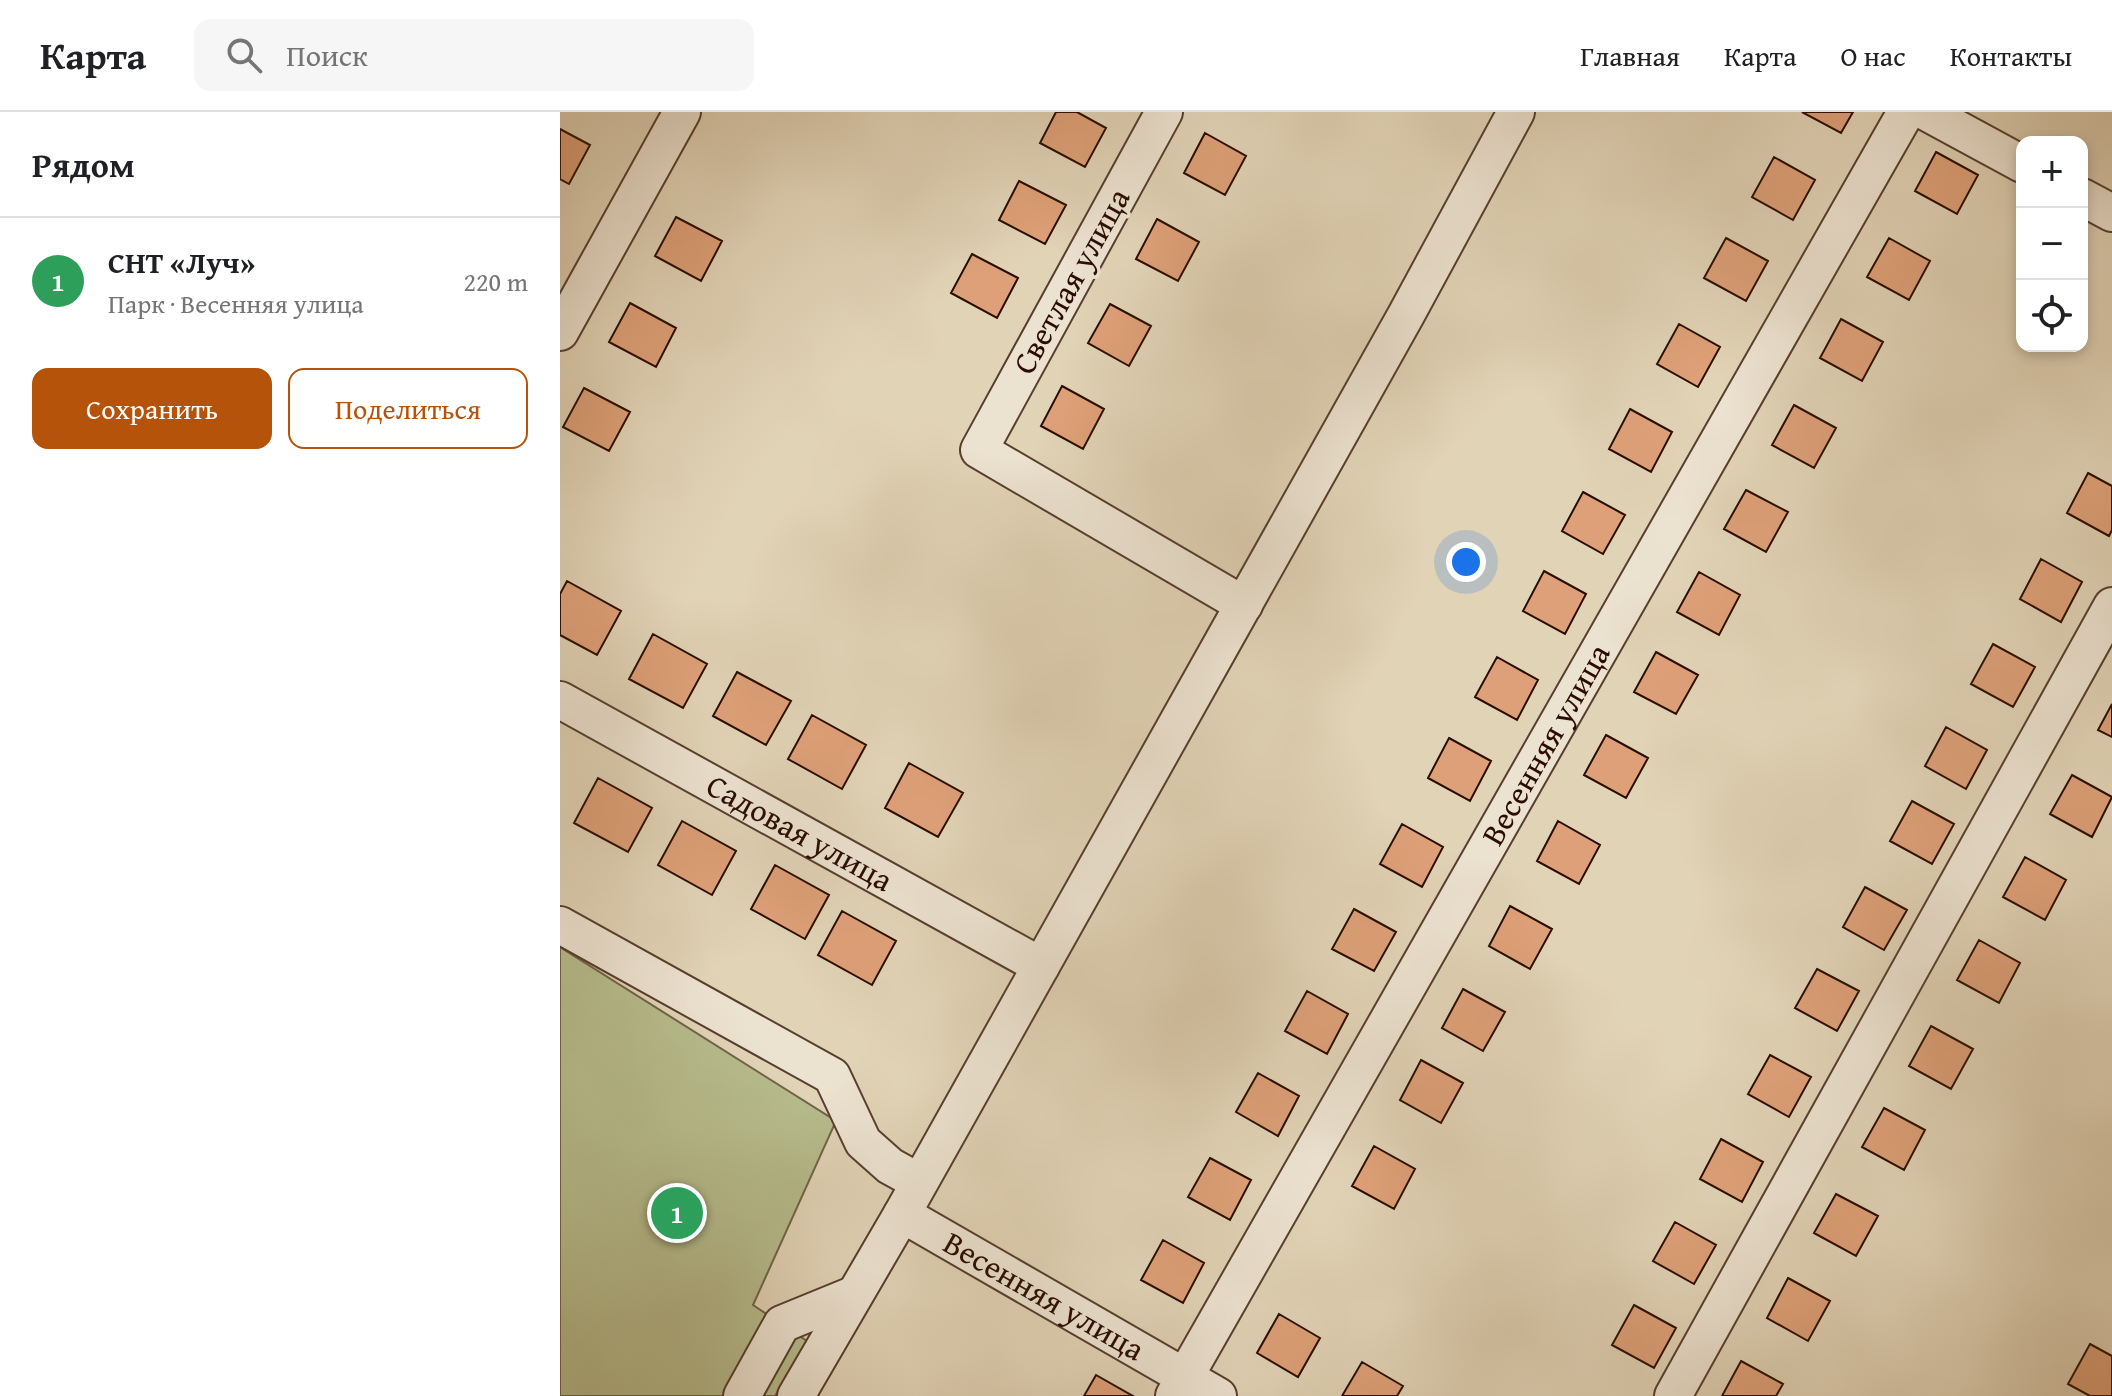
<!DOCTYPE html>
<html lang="ru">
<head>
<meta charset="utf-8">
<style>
  :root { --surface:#fff; --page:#f6f6f6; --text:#202124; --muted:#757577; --line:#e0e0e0; --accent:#b45309 }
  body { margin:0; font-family:"Gentium Book Plus",serif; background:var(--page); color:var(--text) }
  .controls { position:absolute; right:24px; top:24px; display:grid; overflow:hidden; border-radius:16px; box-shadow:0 4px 12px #0003 }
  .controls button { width:72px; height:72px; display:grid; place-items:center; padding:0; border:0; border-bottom:2px solid var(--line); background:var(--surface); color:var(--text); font:40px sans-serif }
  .you { position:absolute; left:906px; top:450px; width:28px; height:28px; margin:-20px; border:6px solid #fff; border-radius:50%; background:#1a73e8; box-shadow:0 0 0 12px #1a73e833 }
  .badge { display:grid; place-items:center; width:52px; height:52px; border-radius:50%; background:var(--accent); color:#fff; font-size:26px; font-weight:700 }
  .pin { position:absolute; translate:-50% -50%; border:4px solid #fff; box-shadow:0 2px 8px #0006 }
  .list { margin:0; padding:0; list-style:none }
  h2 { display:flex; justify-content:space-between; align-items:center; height:104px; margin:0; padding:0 32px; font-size:34px }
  h2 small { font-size:26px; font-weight:400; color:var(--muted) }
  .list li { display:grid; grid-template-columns:52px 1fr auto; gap:24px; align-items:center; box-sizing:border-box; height:128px; padding:0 32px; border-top:2px solid var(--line) }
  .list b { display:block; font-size:30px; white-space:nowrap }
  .list p { margin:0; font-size:26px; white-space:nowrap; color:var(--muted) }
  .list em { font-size:26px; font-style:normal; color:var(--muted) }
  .actions { display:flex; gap:16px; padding:24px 32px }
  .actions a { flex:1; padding:18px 0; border:2px solid var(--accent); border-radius:16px; text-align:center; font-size:28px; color:var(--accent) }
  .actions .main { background:var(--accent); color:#fff }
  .icon { flex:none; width:44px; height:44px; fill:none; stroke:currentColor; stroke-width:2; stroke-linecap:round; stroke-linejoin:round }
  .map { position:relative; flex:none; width:1552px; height:1284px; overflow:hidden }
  header { display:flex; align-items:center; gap:48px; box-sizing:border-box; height:112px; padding:0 40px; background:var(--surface); border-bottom:2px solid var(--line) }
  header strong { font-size:38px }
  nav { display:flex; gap:44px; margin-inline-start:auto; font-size:28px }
  .search { width:560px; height:72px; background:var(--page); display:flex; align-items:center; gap:20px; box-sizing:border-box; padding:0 28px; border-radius:16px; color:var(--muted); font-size:30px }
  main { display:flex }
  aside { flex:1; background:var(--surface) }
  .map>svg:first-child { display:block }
</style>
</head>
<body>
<header>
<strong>Карта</strong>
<div class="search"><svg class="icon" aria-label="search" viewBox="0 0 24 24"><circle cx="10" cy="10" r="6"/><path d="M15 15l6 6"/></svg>Поиск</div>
<nav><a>Главная</a><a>Карта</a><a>О нас</a><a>Контакты</a></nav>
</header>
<main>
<aside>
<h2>Рядом<small></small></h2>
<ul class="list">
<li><span class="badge" style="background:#2e9e5b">1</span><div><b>СНТ «Луч»</b><p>Парк · Весенняя улица</p></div><em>220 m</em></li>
</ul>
<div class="actions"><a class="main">Сохранить</a><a>Поделиться</a></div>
</aside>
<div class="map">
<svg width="1552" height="1284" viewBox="0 0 1552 1284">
  <rect width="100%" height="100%" fill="#e1d3b6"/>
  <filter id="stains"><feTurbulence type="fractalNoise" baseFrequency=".0025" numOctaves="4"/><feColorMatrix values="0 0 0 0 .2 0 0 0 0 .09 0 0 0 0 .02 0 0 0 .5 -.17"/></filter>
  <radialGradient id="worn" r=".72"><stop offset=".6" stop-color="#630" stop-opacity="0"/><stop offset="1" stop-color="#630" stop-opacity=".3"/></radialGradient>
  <path fill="#b6bb8c" stroke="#706446" stroke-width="2" d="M0,835L276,1009L193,1193L247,1229L215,1284H0Z"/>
  <path fill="#dea078" stroke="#2a0d00" stroke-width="2" d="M496,0H517L546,16L525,55L480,31Z
    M1242,0H1293L1281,21Z
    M0,17L30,33L9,72L0,67Z
    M645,21L686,44L665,83L624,61Z
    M1376,40L1418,63L1397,102L1355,79Z
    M1214,45L1255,68L1233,108L1192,85Z
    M459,69L506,93L485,132L439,108Z
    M116,105L162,129L141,169L95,144Z
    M597,107L639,130L618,169L576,147Z
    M1166,126L1208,149L1186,189L1144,166Z
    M1329,126L1370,149L1349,188L1307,165Z
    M412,142L458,166L437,206L391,181Z
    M70,191L116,216L96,255L49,230Z
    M550,192L591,214L569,254L528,231Z
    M1281,207L1323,230L1302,269L1260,246Z
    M1119,212L1160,235L1138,275L1097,252Z
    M502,274L544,297L523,337L481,314Z
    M24,276L70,300L49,339L3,315Z
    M1234,293L1276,316L1254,356L1212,333Z
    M1070,297L1112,320L1091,360L1049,337Z
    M1528,361L1552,374V418L1549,424L1507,401Z
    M1186,378L1228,400L1206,440L1164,417Z
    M1023,380L1065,403L1043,442L1002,419Z
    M1481,447L1522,470L1501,510L1460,487Z
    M984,459L1026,482L1005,522L963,499Z
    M1139,460L1180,483L1159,523L1117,500Z
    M7,469L61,499L37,543L0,523V482Z
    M93,522L147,552L123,596L69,567Z
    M1433,532L1475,555L1453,595L1411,572Z
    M1096,540L1138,563L1116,602L1074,580Z
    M937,545L978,568L957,608L915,585Z
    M177,560L231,589L206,633L153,604Z
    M1552,592V625L1538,618Z
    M252,603L306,633L282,677L228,647Z
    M1386,615L1427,638L1406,677L1365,654Z
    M1046,623L1088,646L1066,686L1024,663Z
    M889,626L931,649L910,689L868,666Z
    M349,651L403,681L378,725L325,696Z
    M1512,663L1552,685L1532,725L1490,702Z
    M38,666L92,696L68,740L14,711Z
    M1352,689L1394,712L1372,752L1330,729Z
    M122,709L176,739L152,783L98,753Z
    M998,709L1040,733L1019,772L977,749Z
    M842,712L883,735L862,775L820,752Z
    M1465,745L1506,768L1485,808L1443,785Z
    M215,753L269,783L245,827L191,797Z
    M1305,775L1347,798L1324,838L1283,815Z
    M950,794L992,817L970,857L929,834Z
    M794,797L836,820L814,859L772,837Z
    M282,799L336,829L312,873L258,843Z
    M1419,828L1460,851L1439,891L1397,868Z
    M1257,857L1299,879L1277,919L1235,896Z
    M903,877L945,900L923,939L882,916Z
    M747,879L788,902L767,942L725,919Z
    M1371,914L1413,937L1391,977L1349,954Z
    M1210,943L1251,965L1229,1005L1188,982Z
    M861,948L903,971L881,1011L840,988Z
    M698,961L739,984L718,1024L676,1000Z
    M1324,996L1365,1018L1344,1058L1302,1035Z
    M1161,1027L1203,1050L1182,1090L1140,1067Z
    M814,1034L855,1057L834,1097L792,1074Z
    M650,1046L691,1068L670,1108L628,1085Z
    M1276,1082L1318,1104L1296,1144L1254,1121Z
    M1115,1110L1156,1133L1134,1172L1093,1149Z
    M603,1128L644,1151L623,1191L581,1168Z
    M1228,1166L1270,1189L1248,1229L1207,1206Z
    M1074,1193L1116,1216L1094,1256L1052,1233Z
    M719,1202L760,1226L738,1265L697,1241Z
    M1530,1232L1552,1244V1284H1530L1508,1272Z
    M1181,1249L1223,1272L1216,1284H1162Z
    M802,1250L843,1274L837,1284H782Z
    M536,1263L573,1284H524Z"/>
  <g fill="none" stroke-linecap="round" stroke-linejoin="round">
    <defs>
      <g id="minor">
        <path d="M604,0L419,338L684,493"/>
        <path d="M1366,0L1462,52"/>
        <path d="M1522,85L1552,101"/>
        <path d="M0,220L122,0"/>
        <path id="s1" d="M0,588L481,854"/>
        <path d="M0,813L272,964L303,1030L330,1054L359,1070"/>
        <path id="s2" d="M342,1102L658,1284"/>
        <path d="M182,1284L222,1212L293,1183"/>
        <path d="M236,1284L342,1102L846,203L956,0"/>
        <path id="s3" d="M614,1284L1346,0"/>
        <path d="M1113,1284L1552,494"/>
      </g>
    </defs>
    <use href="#minor" stroke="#583e2e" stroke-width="40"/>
    <use href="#minor" stroke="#ece2d0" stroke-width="36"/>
  </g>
  <g text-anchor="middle" stroke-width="7" stroke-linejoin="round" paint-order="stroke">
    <g font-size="32" fill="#2a0d00" stroke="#ece2d0">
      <text transform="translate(511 169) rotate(-61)" y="11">Светлая улица</text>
      <text dy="11" stroke="none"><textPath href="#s3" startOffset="750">Весенняя улица</textPath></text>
      <text dy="11" stroke="none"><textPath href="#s1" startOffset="274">Садовая улица</textPath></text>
      <text dy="11" stroke="none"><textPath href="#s2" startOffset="164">Весенняя улица</textPath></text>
    </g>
  </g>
  <rect width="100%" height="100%" filter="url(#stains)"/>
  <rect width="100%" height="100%" fill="url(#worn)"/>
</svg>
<div class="controls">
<button>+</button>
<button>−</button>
<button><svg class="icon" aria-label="locate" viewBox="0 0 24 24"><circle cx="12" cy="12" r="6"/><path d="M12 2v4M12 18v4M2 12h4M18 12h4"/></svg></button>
</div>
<div class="you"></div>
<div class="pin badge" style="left:117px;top:1101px;background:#2e9e5b">1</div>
</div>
</main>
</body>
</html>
